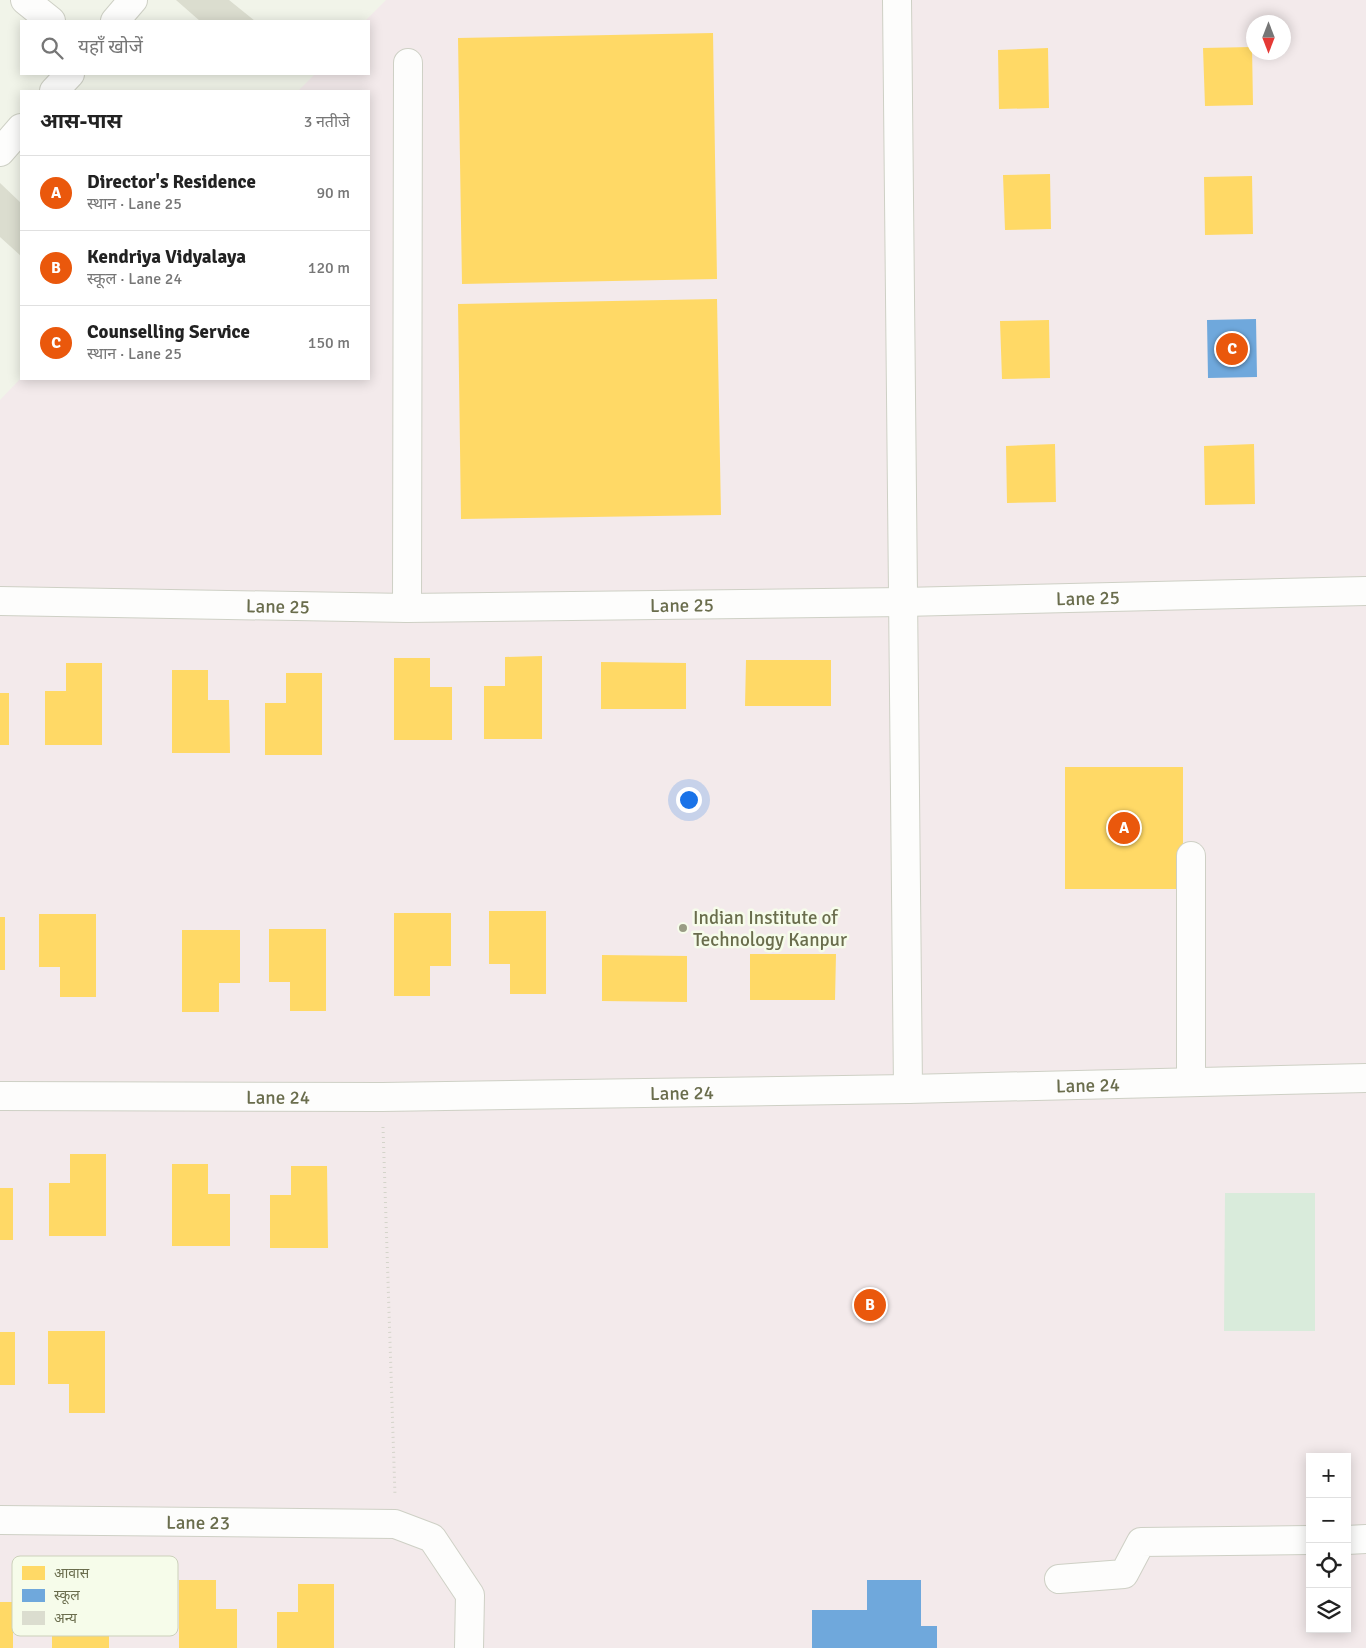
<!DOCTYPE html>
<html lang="hi">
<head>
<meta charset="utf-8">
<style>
  :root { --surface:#fff; --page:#f2f2f2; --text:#222; --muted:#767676; --line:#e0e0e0; --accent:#ea580c }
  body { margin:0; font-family:Signika,"Noto Sans Devanagari",sans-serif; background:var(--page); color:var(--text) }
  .controls { position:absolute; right:15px; bottom:15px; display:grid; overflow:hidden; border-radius:0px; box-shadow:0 2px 12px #0003 }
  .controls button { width:45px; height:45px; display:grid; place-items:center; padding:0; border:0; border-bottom:1px solid var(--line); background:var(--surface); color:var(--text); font:25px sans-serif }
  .compass { position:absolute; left:1246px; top:15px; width:45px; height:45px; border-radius:50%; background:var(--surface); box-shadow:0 2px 12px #0003; rotate:180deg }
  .you { position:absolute; left:688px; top:799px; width:18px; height:18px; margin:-12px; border:4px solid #fff; border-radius:50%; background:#1a73e8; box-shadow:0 0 0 8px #1a73e833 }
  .badge { display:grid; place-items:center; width:32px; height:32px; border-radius:50%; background:var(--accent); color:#fff; font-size:16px; font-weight:700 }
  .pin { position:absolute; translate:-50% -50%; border:2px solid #fff; box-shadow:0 1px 5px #0006 }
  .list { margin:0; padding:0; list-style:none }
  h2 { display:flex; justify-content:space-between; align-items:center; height:65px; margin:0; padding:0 20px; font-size:21px }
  h2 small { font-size:16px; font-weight:400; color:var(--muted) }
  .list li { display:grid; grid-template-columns:32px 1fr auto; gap:15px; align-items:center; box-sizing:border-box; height:75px; padding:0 20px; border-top:1px solid var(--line) }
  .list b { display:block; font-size:19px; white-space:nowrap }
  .list p { margin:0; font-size:16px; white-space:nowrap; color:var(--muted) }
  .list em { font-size:16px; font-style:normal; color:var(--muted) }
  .icon { flex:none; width:28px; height:28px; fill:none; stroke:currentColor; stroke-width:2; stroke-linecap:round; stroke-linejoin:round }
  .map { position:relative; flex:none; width:1366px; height:1648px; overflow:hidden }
  .search { position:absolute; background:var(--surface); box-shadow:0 2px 12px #0003; left:20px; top:20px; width:350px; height:55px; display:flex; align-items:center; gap:12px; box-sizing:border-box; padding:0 18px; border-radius:0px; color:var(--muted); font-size:19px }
  .panel { position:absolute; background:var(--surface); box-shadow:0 2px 12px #0003; left:20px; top:90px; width:350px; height:290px; border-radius:0px }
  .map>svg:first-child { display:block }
</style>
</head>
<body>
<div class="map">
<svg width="1366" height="1648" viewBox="0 0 1366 1648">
  <rect width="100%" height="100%" fill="#f1f4e9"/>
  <path fill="#f3eaeb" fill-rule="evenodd" d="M386,0H1366V1648H0V400L21,378L369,379V91H298L315,74H369V21H365ZM1254,22H1284V52H1254ZM1310,1457H1347V1629H1310Z"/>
  <path fill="#d9ebdb" d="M1225,1193H1315V1331H1224Z"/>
  <path fill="#ffd966" d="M713,33L717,279L462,284L458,38Z
    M1252,47L1253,105L1205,106L1203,48Z
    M1048,48L1049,108L999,109L998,50Z
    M1050,174L1051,229L1005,230L1003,175Z
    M1252,176L1253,234L1205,235L1204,177Z
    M717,299L721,515L461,519L458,304Z
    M1049,320L1050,378L1002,379L1000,321Z
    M1055,444L1056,502L1007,503L1006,446Z
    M1254,444L1255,504L1205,505L1204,446Z
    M542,656V739H484V686H505V657Z
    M394,658H430V687H452V740H394Z
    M746,660H831V706H745Z
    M601,662L686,663V709H601Z
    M66,663H102V745H45V691H66Z
    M172,670H208V700H229L230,753H172Z
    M286,673H322V755H265V703H286Z
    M0,693H9V745H0Z
    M1065,767H1183V889H1065Z
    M489,911H546V994H510V964H489Z
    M394,913H451V966H430V996H394Z
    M39,914H96V997H60V967H39Z
    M0,917H5V970H0Z
    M269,929H326V1011H290V982H269Z
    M182,930H240V983H219V1012H182Z
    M750,954H836L835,1000H750Z
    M602,955L687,956V1002L602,1001Z
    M70,1154H106V1236H49V1183H70Z
    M172,1164H208V1194H230V1246H172Z
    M291,1166H327L328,1248H270V1195H291Z
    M0,1188H13V1240H0Z
    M48,1331H105V1413H69V1384H48Z
    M0,1332H15V1385H0Z
    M73,1571H109V1648H52V1600H73Z
    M179,1580H216V1609H237V1648H179Z
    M298,1584H334V1648H277V1612H298Z
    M0,1602H13V1648H0Z"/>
  <path fill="#6fa8dc" d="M1256,319L1257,377L1208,378L1207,320Z
    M867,1580H921V1626H937V1648H812V1610H867Z"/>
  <path fill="#dbddcf" d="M176,0H229L255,21H200Z
    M0,183L21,203V256L0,237Z"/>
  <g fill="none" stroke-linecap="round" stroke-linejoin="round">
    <defs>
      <g id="minor">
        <path d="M25,0L51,21"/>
        <path d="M897,0L908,1089"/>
        <path d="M115,21L133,0"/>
        <path d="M54,91L70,74"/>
        <path d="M0,152L21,128"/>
        <path id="s1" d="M0,601L407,608L903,602L1366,591"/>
        <path d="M407,608L408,63"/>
        <path d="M1191,856V1081"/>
        <path id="s2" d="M0,1096L382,1097L908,1089L1366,1078"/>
        <path id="s3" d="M0,1520L395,1524L432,1538L470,1595L469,1648"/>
        <path d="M1347,1540L1366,1539"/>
        <path d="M1059,1579L1124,1574L1141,1542L1310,1540"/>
      </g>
    </defs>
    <use href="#minor" stroke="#ced0c5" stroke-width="30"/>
    <path stroke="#d4d4ca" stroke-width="3" stroke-dasharray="1 4" stroke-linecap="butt" d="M383,1127L395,1496"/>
    <use href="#minor" stroke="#fdfdfc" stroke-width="28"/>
  </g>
  <circle fill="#999c84" stroke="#f6fcea" stroke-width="2" cx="683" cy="928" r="5"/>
  <g text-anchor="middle" stroke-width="5" stroke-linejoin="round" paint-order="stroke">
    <g font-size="19" fill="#6a6d4d" stroke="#f6fcea">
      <text dy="7" stroke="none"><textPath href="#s1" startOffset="1088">Lane 25</textPath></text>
      <text dy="7" stroke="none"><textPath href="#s1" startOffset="682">Lane 25</textPath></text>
      <text dy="7" stroke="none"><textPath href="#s1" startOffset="278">Lane 25</textPath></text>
      <text dy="7" stroke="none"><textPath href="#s2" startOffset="1088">Lane 24</textPath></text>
      <text dy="7" stroke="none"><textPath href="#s2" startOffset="682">Lane 24</textPath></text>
      <text dy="7" stroke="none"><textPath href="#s2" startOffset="278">Lane 24</textPath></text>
      <text dy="7" stroke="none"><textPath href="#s3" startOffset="198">Lane 23</textPath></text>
    </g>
    <g font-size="19" fill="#6a6d4d" stroke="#f6fcea" text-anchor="start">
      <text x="693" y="924">Indian Institute of<tspan x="693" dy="22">Technology Kanpur</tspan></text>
    </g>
  </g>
  <rect x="12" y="1556" width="166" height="80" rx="8" fill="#f6fcea" stroke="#ccd1bb" stroke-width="1"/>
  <rect x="22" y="1566" width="23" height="14" fill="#ffd966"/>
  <rect x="22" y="1589" width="23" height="13" fill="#6fa8dc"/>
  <rect x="22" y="1611" width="23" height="14" fill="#dbddcf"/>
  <g font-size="14" fill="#6a6d4d">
    <text x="54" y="1578">आवास</text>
    <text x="54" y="1600">स्कूल</text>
    <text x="54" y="1623">अन्य</text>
  </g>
</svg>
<div class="controls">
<button>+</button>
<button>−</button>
<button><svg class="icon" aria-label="locate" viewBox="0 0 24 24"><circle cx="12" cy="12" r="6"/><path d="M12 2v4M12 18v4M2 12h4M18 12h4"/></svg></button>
<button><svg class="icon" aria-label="layers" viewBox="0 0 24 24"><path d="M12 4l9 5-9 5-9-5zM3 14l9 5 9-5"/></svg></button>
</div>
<svg class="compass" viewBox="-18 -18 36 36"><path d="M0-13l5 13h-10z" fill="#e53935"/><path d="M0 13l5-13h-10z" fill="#767676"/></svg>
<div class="you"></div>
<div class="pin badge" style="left:1124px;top:828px">A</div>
<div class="pin badge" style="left:870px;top:1305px">B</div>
<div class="pin badge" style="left:1232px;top:349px">C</div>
<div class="search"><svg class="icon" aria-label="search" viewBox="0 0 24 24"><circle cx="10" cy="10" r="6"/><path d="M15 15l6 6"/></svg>यहाँ खोजें</div>
<section class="panel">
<h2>आस-पास<small>3 नतीजे</small></h2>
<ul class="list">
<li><span class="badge">A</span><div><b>Director's Residence</b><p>स्थान · Lane 25</p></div><em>90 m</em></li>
<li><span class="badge">B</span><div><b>Kendriya Vidyalaya</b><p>स्कूल · Lane 24</p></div><em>120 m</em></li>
<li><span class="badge">C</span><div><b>Counselling Service</b><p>स्थान · Lane 25</p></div><em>150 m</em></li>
</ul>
</section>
</div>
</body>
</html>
